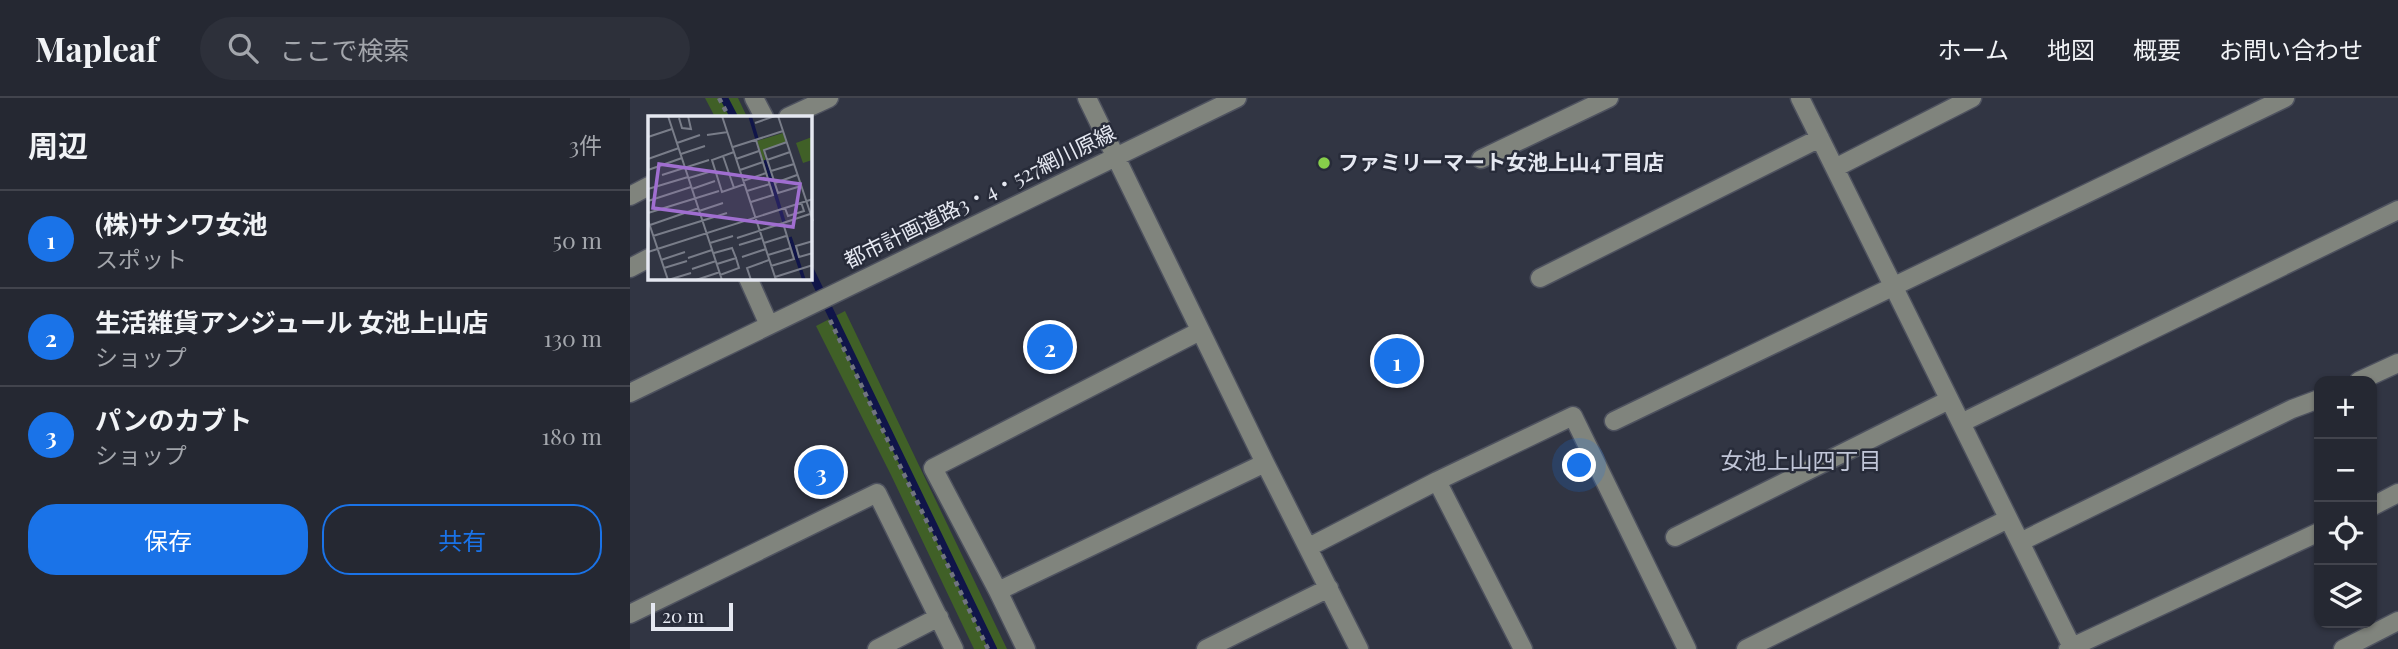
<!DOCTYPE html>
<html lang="ja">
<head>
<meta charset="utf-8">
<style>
  :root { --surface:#252832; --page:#2d303a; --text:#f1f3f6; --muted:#a3a6ac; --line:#42444d; --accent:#1a73e8 }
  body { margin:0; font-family:"Playfair Display","Noto Sans JP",serif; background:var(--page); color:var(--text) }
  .controls { position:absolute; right:21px; bottom:21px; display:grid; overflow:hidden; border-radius:14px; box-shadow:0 2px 5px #0004 }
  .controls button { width:63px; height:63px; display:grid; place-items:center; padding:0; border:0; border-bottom:2px solid var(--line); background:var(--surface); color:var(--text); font:35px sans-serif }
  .scale { position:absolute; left:21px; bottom:18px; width:82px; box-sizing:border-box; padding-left:7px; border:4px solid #e5e8f1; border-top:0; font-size:19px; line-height:24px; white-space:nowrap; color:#e5e8f1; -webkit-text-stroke:5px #272b39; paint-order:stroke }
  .you { position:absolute; left:950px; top:368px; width:24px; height:24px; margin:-18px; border:5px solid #fff; border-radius:50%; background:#1a73e8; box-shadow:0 0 0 10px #1a73e833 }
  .badge { display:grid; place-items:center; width:46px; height:46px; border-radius:50%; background:var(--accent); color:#fff; font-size:23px; font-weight:700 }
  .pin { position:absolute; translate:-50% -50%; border:4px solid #fff; box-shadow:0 2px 7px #0006 }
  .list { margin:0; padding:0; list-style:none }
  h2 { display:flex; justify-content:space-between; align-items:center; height:91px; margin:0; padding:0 28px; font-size:30px }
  h2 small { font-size:23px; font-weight:400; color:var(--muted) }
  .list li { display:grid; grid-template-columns:46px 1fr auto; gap:21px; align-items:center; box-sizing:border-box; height:98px; padding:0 28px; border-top:2px solid var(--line) }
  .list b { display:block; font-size:26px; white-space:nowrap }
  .list p { margin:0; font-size:23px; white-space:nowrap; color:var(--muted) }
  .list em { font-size:23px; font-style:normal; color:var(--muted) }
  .actions { display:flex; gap:14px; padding:21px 28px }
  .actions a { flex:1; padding:16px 0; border:2px solid var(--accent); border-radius:28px; text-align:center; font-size:24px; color:var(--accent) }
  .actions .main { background:var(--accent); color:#fff }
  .icon { flex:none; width:38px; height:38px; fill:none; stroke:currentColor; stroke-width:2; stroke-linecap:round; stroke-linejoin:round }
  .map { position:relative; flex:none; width:1768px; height:551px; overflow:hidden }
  header { display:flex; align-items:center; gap:42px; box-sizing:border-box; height:98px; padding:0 35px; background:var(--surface); border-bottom:2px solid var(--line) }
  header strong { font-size:33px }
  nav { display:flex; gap:38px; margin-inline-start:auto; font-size:24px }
  .search { width:490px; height:63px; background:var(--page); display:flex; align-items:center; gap:18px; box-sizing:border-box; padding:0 24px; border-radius:38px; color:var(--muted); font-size:26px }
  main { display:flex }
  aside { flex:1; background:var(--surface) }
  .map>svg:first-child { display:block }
</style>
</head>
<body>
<header>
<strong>Mapleaf</strong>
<div class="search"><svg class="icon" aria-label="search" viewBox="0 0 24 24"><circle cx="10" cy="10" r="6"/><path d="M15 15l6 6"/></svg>ここで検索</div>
<nav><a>ホーム</a><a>地図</a><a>概要</a><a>お問い合わせ</a></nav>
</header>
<main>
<aside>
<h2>周辺<small>3件</small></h2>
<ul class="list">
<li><span class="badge">1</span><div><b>(株)サンワ女池</b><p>スポット</p></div><em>50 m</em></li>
<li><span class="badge">2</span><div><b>生活雑貨アンジュール 女池上山店</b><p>ショップ</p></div><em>130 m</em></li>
<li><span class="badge">3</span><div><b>パンのカブト</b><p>ショップ</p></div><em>180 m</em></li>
</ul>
<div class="actions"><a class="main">保存</a><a>共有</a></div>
</aside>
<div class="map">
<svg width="1768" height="551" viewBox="0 0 1768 551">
  <rect width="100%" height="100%" fill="#313543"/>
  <path fill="#406027" d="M75,0H108L117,19H85Z
    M215,213L377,551H344L261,377L186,228Z"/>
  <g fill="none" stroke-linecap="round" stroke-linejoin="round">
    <path stroke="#101549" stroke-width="8" d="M94,0L104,19
      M180,172L363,551"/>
    <defs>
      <path id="minor" d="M124,0L134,19
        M457,0L635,365L729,551
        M1170,0L1443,551
        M158,19L199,0
        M851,61L979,0
        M1205,70L1342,0
        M0,98L19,88
        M0,170L19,160
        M118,180L139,227
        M910,180L1190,40
        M1729,283L1768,265
        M0,295L607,0
        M984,323L1655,0
        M1331,325L1768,112
        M807,383L893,551
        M1743,408L1768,395
        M1045,439L1319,302
        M1390,444L1662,311L1689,301
        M679,449L807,383L943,318L1057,551
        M368,493L635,365
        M0,516L247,395L324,551
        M247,551L309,519
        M396,551L368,493L303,370L570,233
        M576,551L699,490
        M1116,551L1378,421
        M1438,551L1689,434
        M1713,551L1768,523"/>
    </defs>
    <use href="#minor" stroke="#4e525f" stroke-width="21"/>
    <path stroke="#717481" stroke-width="4.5" stroke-dasharray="5 5" stroke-linecap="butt" d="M89,0L99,19
      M200,222L358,551"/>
    <use href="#minor" stroke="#80847d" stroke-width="18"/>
  </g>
  <circle fill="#87cf4a" stroke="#272b39" stroke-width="2.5" cx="694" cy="65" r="7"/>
  <g text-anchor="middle" stroke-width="5" stroke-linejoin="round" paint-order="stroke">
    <g font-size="21" font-weight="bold" fill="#e5e8f1" stroke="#272b39" text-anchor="start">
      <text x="708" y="72">ファミリーマート女池上山4丁目店</text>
    </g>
    <g font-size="21" fill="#e5e8f1" stroke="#272b39">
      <text transform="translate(350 99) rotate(-26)" y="7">都市計画道路3・4・527網川原線</text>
    </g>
    <g font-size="23" fill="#c1c6d8" stroke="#272b39">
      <text x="1171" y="371">女池上山四丁目</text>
    </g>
  </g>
  <g transform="translate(18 18)">
    <rect width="164" height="164" fill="#313543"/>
    <path d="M135,17L138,26L115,34L131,92L109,25ZM164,21V44L155,47L148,27Z" fill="#406027"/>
    <path fill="none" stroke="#101549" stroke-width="3.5" d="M102,0L109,23M117,44L136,106M142,121L156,164"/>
    <path fill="none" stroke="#797d89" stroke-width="2" d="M20,0L74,164M74,0L128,164M130,0L165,105M31,2L34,12L43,13L40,0M107,7L127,0M59,19L80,16M0,21L24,13M139,26L116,34L130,77L153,70M29,27L52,19M85,31L135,15M86,36L64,44L74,76L97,68M33,38L57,30M75,40L86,72M0,43L31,32M88,43L111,35M119,44L142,36M0,54L34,42M92,54L115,46M123,55L146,48M14,59L61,44M41,62L64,55M95,65L118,57M127,67L149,59M0,73L40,61M44,73L67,65M99,75L122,68M0,85L43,71M103,86L125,79L108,24M137,92L140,100L156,95L153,86M51,95L75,87M0,97L71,75M0,104L20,164M135,107L162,98M2,109L51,92M5,120L79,97M89,122L135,107L146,143L123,150M165,125L148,130L151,141L165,137M62,127L85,120M116,127L138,120M91,129L114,122M0,136L165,83M66,137L84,132L88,142L69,148M120,139L143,132M94,141L118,133M40,142L64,134M13,144L37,136M16,152L39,145M44,153L68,145M72,159L91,152L88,142M127,161L165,149M20,164L43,157M48,164L72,156M103,164L99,152L121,144"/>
    <path fill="#a06ed0" fill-opacity="0.15" stroke="#a06ed0" stroke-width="3.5" d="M11,48L152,68L145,111L5,92Z"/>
    <rect width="164" height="164" fill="none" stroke="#e5e8f1" stroke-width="3.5"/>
  </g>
</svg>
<div class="controls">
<button>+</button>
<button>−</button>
<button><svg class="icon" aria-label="locate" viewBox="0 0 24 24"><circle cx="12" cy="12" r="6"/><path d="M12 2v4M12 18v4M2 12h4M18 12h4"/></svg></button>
<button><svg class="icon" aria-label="layers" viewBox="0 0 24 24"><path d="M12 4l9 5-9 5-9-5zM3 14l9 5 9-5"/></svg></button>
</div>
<div class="scale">20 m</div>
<div class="you"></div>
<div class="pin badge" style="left:767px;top:263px">1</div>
<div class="pin badge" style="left:420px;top:249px">2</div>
<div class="pin badge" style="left:191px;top:374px">3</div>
</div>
</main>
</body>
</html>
